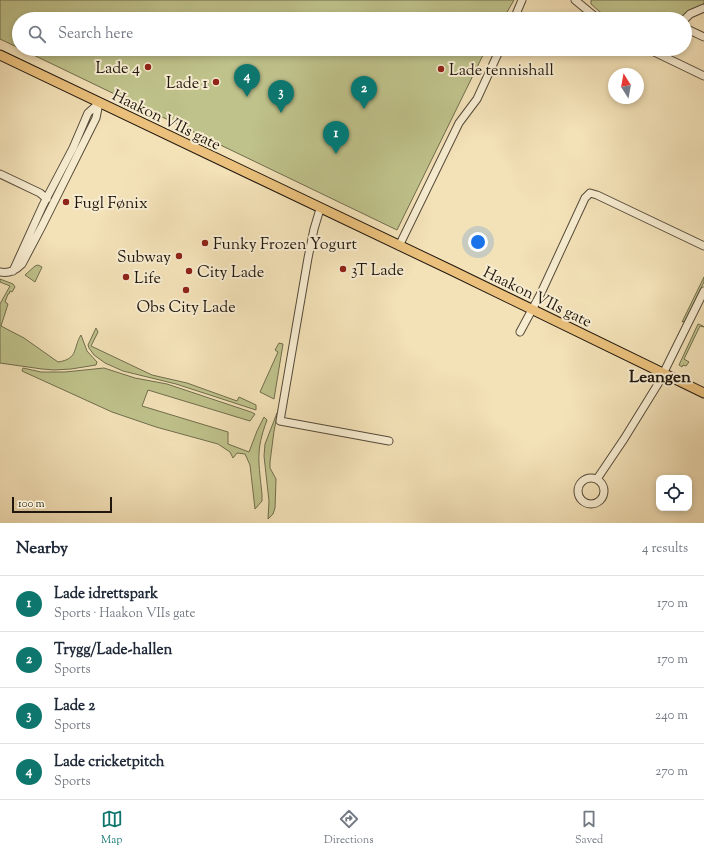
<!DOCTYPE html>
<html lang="en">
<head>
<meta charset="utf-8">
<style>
  :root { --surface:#fff; --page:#f6f6f7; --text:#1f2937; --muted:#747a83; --line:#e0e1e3; --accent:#0f766e }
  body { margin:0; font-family:"Sorts Mill Goudy",serif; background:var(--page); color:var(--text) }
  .controls { position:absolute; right:12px; bottom:12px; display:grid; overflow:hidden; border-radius:8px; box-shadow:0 2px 6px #0003 }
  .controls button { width:36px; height:36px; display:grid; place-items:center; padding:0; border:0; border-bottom:1px solid var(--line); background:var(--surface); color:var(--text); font:20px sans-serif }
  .compass { position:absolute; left:608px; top:68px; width:36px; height:36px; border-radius:50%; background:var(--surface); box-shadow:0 2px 6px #0003; rotate:349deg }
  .scale { position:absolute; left:12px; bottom:10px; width:100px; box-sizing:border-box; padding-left:4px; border:2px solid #20180f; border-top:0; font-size:11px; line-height:14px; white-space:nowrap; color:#20180f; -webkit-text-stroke:3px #f7ecd0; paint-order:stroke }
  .you { position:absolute; left:478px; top:242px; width:14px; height:14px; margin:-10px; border:3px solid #fff; border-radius:50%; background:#1a73e8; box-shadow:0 0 0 6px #1a73e833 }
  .badge { display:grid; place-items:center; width:26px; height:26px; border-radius:50%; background:var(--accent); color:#fff; font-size:13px; font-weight:700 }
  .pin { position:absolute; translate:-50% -33px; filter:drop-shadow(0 1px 2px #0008) }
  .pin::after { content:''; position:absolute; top:21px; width:14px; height:12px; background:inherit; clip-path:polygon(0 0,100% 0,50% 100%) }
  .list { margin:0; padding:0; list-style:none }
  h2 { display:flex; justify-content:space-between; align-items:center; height:52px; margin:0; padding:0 16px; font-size:17px }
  h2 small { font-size:13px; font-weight:400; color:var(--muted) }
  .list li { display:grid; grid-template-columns:26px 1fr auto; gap:12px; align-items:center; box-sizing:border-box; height:56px; padding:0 16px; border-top:1px solid var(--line) }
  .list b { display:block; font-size:15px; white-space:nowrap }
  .list p { margin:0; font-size:13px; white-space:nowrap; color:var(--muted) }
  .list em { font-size:13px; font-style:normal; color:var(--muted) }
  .icon { flex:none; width:22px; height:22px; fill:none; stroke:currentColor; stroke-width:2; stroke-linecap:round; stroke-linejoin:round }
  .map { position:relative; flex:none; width:704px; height:523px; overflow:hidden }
  .search { position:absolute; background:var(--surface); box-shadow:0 2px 6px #0003; left:12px; right:12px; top:12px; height:44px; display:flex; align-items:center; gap:10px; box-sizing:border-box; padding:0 14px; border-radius:22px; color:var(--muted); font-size:15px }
  .sheet { height:276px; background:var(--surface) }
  nav { display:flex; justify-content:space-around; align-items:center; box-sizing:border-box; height:56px; border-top:1px solid var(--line); background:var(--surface); font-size:11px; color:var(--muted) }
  nav a { display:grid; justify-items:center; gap:2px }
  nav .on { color:var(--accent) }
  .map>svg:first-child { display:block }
</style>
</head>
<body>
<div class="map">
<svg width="704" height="523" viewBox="0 0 704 523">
  <rect width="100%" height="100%" fill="#f3e1b7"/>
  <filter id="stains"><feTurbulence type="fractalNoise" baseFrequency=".005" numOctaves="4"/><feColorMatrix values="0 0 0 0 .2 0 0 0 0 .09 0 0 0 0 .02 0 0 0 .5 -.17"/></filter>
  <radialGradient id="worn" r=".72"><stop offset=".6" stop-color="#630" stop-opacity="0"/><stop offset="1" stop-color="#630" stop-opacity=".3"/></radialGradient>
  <path fill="#bfc28b" stroke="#706d4d" d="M0,0H514L503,19H19V48L0,39Z
    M591,0H704V4L678,19H617L600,12L591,4Z
    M21,49H486L397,230Z
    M38,265L42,267L35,282L25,275L35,266Z
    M704,277V282L685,321L682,322Z
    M0,279L13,284L15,287L12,292L10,291L9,294H8L5,302L8,304L1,326L24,338L58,362C79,359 73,347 81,335L87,351L97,362L96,365L71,369L54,370L42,369L0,363V304L10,286L0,282Z
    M698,324L703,326L704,327L700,326L684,359L689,362L686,366L683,365L682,367L679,365Z
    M96,328L98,332L91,346L152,375L187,383L237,401L239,397L256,405V410L176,384L123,371L105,363L94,355L89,348L88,345Z
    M279,343L283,344L274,399L260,392L278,352L275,350Z
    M23,368L41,372H65L104,368L135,378L167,384L251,412L255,414L250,421L148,390L142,406L228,432V444L249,452L257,431L264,417L267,420C255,452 259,462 262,495V501L255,509L250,465L245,454L237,453L233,458L230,452L218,444L156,427L112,412L22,371Z
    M277,413V416L274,431L270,462V468L276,479L275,508L273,514L268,519L269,501L264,456L265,444Z"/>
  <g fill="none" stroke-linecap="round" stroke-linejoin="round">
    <defs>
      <path id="minor" d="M575,0L598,19
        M514,19L522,0
        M685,19L690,14L704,8
        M685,28L704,37
        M648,49L704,76
        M0,174L40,193L47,199
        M320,209L314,229L308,258L280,421L389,441
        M399,246L459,123L477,99L500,49
        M13,271L43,205L73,148L88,113L99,103
        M0,272C9,274 16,270 22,264L42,226L96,118L99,103
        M520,332L541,293L585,198L590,193L597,195L704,246
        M578 491a13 13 0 1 1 26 0a13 13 0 1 1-26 0Z
        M597,479L624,439L658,384L704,291"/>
      <path id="major" d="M0,55L451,270L704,393"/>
    </defs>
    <use href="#minor" stroke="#554a39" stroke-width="9"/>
    <use href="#major" stroke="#20180f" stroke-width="11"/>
    <use href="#minor" stroke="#f7ecd0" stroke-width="7"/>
    <use href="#major" stroke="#eac07c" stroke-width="9"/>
  </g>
  <g fill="#8f2418" stroke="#f7ecd0" stroke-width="1.5">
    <circle cx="148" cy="67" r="4"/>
    <circle cx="441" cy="69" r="4"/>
    <circle cx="216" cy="82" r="4"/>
    <circle cx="66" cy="202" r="4"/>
    <circle cx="205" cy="243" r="4"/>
    <circle cx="179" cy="256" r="4"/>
    <circle cx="343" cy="269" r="4"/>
    <circle cx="189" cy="271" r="4"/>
    <circle cx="126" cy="277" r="4"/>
    <circle cx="186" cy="290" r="4"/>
  </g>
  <g text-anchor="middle" stroke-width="4" stroke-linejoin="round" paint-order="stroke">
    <g font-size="16" fill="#20180f" stroke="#f7ecd0" text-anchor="start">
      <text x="140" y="73" text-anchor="end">Lade 4</text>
      <text x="449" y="75">Lade tennishall</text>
      <text x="208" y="88" text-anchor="end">Lade 1</text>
      <text x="74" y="208">Fugl Fønix</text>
      <text x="213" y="249">Funky Frozen Yogurt</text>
      <text x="171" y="262" text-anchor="end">Subway</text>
      <text x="351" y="275">3T Lade</text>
      <text x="197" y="277">City Lade</text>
      <text x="134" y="283">Life</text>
      <text x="186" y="312" text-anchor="middle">Obs City Lade</text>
    </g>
    <g font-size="16" fill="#20180f" stroke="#f7ecd0">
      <text transform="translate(167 119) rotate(26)" y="6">Haakon VIIs gate</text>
      <text transform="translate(538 296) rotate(26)" y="6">Haakon VIIs gate</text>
    </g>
    <g font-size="17" font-weight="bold" fill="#20180f" stroke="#f7ecd0">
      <text x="660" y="382">Leangen</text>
    </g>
  </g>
  <rect width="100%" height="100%" filter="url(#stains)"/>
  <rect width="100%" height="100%" fill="url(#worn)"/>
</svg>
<div class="controls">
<button><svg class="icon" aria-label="locate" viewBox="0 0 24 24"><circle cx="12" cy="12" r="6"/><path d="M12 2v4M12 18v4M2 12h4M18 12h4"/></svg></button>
</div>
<svg class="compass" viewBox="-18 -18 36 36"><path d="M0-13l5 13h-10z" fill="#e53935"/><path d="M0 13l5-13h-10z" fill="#747a83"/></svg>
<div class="scale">100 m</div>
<div class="you"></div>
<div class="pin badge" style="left:336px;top:154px">1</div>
<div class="pin badge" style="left:364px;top:109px">2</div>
<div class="pin badge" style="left:281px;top:113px">3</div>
<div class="pin badge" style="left:247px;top:97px">4</div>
<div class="search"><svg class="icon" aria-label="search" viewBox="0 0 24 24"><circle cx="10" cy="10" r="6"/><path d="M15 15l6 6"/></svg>Search here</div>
</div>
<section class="sheet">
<h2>Nearby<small>4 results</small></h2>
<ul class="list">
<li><span class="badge">1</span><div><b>Lade idrettspark</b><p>Sports · Haakon VIIs gate</p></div><em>170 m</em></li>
<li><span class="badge">2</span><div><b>Trygg/Lade-hallen</b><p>Sports</p></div><em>170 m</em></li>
<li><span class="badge">3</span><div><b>Lade 2</b><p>Sports</p></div><em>240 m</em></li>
<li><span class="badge">4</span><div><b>Lade cricketpitch</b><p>Sports</p></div><em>270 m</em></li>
</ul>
</section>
<nav>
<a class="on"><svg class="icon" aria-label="map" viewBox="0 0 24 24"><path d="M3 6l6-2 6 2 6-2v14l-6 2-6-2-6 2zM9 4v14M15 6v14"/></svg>Map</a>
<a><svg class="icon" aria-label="directions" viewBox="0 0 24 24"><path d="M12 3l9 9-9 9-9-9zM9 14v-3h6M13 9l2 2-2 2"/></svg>Directions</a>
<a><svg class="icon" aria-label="saved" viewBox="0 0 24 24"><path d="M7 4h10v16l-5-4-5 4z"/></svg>Saved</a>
</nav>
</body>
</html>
